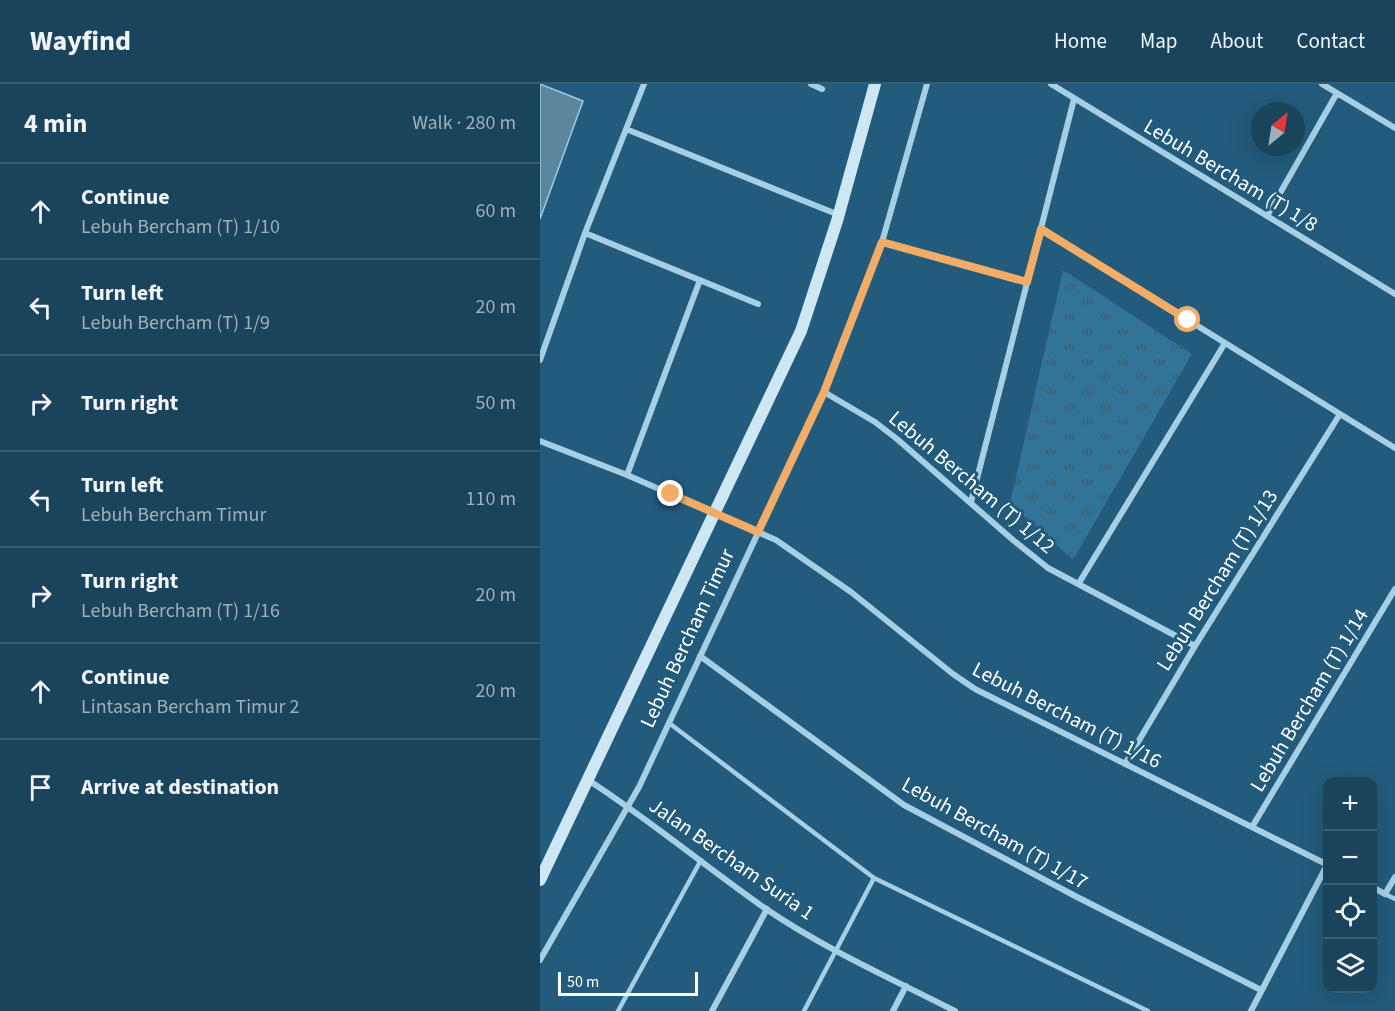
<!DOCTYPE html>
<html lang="en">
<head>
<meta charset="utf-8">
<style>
  :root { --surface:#1a445c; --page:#234b62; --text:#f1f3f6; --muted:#9fb0bb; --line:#385c72 }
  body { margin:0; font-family:"Source Sans 3",sans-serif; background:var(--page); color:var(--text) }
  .controls { position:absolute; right:18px; bottom:18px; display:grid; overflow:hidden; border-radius:12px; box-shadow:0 6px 24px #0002 }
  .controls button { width:54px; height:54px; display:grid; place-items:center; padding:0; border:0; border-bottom:2px solid var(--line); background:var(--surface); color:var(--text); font:30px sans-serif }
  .compass { position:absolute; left:711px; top:18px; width:54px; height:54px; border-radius:50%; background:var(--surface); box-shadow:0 6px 24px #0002; rotate:30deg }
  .scale { position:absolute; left:18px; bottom:15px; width:140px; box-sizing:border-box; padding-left:6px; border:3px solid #fff; border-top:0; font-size:16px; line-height:21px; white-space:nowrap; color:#fff; -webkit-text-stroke:4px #225b7b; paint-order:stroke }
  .stop { position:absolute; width:18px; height:18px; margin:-14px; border:4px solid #f1ad67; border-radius:50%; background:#fff }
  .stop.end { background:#f1ad67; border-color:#fff; box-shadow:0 2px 6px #0008 }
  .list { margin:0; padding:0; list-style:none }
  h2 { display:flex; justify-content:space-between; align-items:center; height:78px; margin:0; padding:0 24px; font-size:26px }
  h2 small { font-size:20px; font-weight:400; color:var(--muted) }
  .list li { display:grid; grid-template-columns:39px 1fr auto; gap:18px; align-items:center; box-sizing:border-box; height:96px; padding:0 24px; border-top:2px solid var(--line) }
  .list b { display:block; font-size:22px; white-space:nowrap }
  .list p { margin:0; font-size:20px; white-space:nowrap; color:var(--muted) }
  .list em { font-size:20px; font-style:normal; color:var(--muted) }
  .icon { flex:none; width:33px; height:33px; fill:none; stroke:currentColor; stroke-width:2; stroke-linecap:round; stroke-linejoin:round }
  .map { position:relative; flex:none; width:855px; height:927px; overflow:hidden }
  header { display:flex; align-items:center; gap:36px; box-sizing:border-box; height:84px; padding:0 30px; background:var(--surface); border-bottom:2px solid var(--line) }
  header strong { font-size:28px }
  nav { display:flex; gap:33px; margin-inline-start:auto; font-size:21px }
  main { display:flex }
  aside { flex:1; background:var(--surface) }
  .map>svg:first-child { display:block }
</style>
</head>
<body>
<header>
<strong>Wayfind</strong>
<nav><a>Home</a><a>Map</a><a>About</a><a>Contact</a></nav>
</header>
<main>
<aside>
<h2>4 min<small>Walk · 280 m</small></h2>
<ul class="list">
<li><svg class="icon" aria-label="ahead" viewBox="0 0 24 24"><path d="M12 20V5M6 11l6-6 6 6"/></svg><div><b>Continue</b><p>Lebuh Bercham (T) 1/10</p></div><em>60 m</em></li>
<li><svg class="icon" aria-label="left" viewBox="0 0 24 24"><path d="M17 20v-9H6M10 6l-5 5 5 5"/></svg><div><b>Turn left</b><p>Lebuh Bercham (T) 1/9</p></div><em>20 m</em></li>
<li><svg class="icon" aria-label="right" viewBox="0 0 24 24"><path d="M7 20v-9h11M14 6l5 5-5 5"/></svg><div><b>Turn right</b></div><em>50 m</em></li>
<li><svg class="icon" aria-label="left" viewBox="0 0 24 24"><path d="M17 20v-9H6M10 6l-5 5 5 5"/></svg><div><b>Turn left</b><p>Lebuh Bercham Timur</p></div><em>110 m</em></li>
<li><svg class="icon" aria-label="right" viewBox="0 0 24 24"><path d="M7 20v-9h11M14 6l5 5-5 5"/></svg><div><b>Turn right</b><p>Lebuh Bercham (T) 1/16</p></div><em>20 m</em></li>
<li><svg class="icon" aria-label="ahead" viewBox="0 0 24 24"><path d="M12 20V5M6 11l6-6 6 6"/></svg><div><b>Continue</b><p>Lintasan Bercham Timur 2</p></div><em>20 m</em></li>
<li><svg class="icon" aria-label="arrive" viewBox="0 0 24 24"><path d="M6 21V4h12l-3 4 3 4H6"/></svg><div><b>Arrive at destination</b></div></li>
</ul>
</aside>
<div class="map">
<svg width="855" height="927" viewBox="0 0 855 927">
  <defs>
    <pattern id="grass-tufts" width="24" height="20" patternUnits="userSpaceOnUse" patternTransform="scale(1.5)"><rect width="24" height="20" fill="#327497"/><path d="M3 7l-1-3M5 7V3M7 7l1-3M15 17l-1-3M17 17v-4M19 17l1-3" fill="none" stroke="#425c6a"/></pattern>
  </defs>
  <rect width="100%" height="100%" fill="#225b7b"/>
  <path fill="url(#grass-tufts)" d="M523,186L652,270L533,476L470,419Z"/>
  <path fill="#5c869d" stroke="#99cce6" stroke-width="1.5" d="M0,0L43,17L0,135Z"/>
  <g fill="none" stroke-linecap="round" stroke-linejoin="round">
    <path stroke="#a5cfe5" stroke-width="4.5" d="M342,158L487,198
      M129,639L334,794L608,927
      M845,810L855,815
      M78,927L161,776
      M264,927L334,794"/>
    <path stroke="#a5cfe5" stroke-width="6" d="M271,0L282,5
      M511,0L855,210
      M782,0L855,44
      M86,45L299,131
      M727,132L797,9
      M501,145L855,364
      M45,149L218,220
      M0,276L45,149L104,0
      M284,308L335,338L357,355L473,456L508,484L655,562
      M0,357L87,391L236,456L311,508L413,590L435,605L788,781
      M87,391L160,196
      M431,418L534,15
      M539,499L685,259
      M160,572L364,721L537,813L721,906
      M585,680L655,562L800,330
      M48,696C110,736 166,783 226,825C285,865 352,895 415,927
      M712,743L855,505
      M832,803L845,810L855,793
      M0,876L99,703L284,308L342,158L387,0
      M172,927L227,825
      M353,927L366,902
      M711,927L787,781"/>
    <path stroke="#cee7f5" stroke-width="12" d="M0,796L261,247L297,137L335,0"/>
  </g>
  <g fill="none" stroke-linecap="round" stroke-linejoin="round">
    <path stroke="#f1ad67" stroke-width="8" d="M131,410L218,448L284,308L342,158L487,198L501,145L648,236"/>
  </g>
  <g text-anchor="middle" stroke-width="6" stroke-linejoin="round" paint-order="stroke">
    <g font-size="21" fill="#fff" stroke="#225b7b">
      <text transform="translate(691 91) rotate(31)" y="7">Lebuh Bercham (T) 1/8</text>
      <text transform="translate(432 398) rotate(40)" y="7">Lebuh Bercham (T) 1/12</text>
      <text transform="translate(677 496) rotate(-58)" y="7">Lebuh Bercham (T) 1/13</text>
      <text transform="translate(147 554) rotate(-65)" y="7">Lebuh Bercham Timur</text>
      <text transform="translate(769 616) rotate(-59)" y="7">Lebuh Bercham (T) 1/14</text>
      <text transform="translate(527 631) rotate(27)" y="7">Lebuh Bercham (T) 1/16</text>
      <text transform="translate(455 749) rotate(29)" y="7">Lebuh Bercham (T) 1/17</text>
      <text transform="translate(192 775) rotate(35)" y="7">Jalan Bercham Suria 1</text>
    </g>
  </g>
</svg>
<div class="controls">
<button>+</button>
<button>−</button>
<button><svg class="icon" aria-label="locate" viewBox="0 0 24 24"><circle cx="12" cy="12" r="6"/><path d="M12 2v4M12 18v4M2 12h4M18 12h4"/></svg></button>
<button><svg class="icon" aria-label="layers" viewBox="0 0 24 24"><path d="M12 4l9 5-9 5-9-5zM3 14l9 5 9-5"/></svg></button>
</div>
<svg class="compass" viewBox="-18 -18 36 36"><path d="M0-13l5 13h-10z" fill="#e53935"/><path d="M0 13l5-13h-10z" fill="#9fb0bb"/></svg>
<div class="scale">50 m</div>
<div class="stop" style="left:648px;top:236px"></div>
<div class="stop end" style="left:131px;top:410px"></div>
</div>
</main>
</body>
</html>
